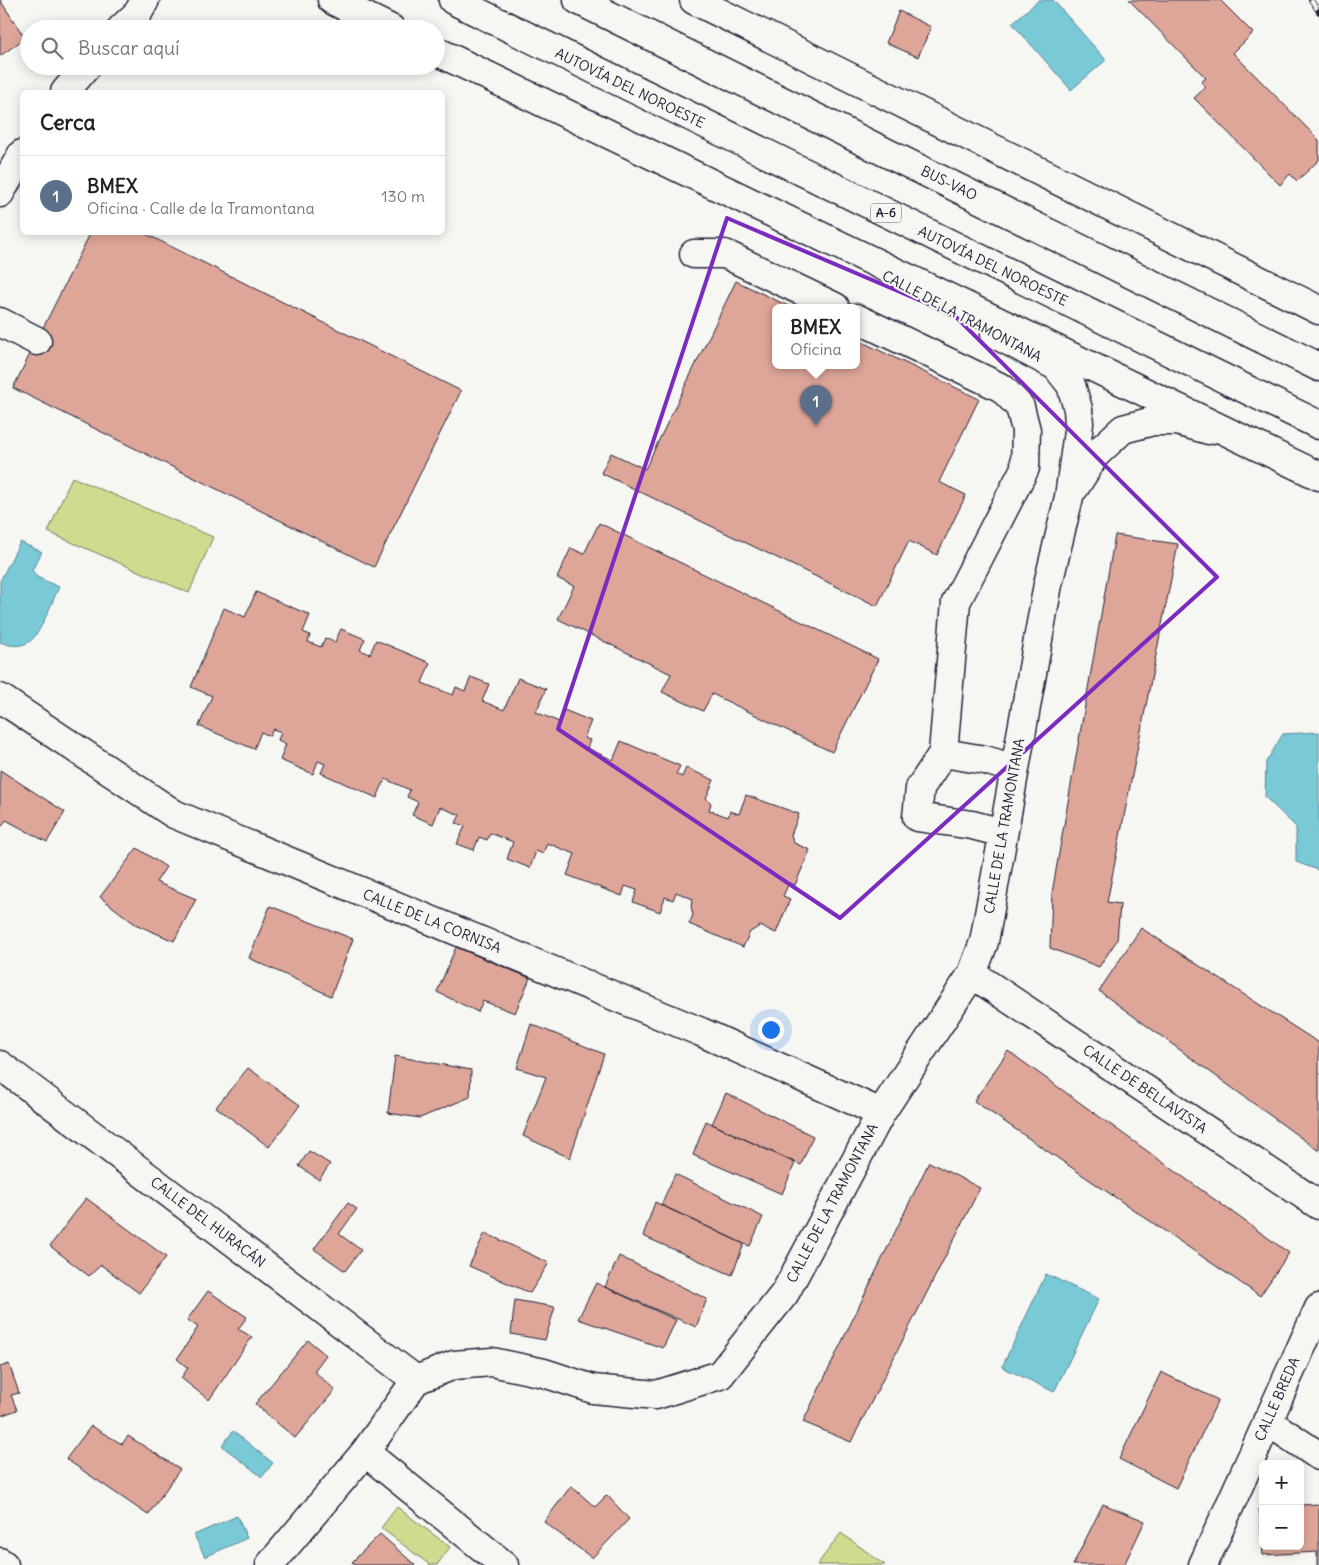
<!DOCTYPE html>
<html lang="es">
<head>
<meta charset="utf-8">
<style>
  :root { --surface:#fff; --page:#f2f2f2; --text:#222; --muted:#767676; --line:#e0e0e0; --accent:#1a73e8 }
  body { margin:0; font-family:Delius,sans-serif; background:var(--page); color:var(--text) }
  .controls { position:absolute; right:15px; bottom:15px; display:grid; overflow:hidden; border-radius:8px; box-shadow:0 2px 12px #0003 }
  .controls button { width:45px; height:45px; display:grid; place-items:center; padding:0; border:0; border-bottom:1px solid var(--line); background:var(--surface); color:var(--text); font:25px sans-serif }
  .you { position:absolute; left:770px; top:1029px; width:18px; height:18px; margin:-12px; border:4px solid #fff; border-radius:50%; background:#1a73e8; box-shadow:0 0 0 8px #1a73e833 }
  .badge { display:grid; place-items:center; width:32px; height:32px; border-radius:50%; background:var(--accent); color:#fff; font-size:16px; font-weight:700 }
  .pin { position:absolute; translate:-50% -41px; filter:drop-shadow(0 1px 2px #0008) }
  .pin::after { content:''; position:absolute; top:26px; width:18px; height:15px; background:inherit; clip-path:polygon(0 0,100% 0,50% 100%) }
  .popup { position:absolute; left:772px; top:304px; width:88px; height:65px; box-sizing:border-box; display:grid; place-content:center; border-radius:8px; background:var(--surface); filter:drop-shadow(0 1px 4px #0005); font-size:16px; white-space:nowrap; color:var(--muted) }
  .popup b { font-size:19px; color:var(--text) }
  .popup::after { content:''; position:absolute; left:50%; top:100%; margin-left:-10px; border:10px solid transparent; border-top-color:var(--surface) }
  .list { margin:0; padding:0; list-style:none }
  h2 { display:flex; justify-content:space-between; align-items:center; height:65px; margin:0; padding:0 20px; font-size:21px }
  h2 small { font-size:16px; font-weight:400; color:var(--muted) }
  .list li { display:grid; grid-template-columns:32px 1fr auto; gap:15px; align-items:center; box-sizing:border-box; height:80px; padding:0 20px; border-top:1px solid var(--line) }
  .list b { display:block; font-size:19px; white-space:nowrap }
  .list p { margin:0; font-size:16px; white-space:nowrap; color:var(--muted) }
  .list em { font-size:16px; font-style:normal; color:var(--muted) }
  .icon { flex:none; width:28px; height:28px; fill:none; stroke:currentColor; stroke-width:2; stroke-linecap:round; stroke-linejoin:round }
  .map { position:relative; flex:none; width:1319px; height:1565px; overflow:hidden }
  .search { position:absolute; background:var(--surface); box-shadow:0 2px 12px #0003; left:20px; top:20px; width:425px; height:55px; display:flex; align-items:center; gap:12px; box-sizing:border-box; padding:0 18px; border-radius:28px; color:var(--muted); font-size:19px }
  .panel { position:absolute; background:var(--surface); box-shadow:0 2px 12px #0003; left:20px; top:90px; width:425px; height:145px; border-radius:8px }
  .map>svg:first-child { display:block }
</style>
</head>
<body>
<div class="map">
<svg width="1319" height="1565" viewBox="0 0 1319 1565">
  <rect width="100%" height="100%" fill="#f6f6f2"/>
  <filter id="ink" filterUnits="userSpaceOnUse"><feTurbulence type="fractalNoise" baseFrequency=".02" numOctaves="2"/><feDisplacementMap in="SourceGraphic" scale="10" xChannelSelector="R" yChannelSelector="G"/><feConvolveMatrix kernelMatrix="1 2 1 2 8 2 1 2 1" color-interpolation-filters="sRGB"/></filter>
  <g filter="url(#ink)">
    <path fill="#cfdb8e" stroke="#787e64" d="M72,477L213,537L189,593L48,532Z
      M397,1507L450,1547L437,1565H430L381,1528Z
      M841,1533L885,1565H817Z"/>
    <path fill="#7ac9d6" stroke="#578698" d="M1039,0H1053L1106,60L1071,90L1012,23Z
      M20,542L42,552L32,570L37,577L59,587C53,600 43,626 35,636C27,648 11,647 0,642V581Z
      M1319,732V870H1318L1296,862V827L1265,797L1266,762L1283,734Z
      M1046,1274L1099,1299L1054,1392L1002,1367Z
      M233,1431L273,1463L262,1477L222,1446Z
      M237,1516L247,1538L205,1557L194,1535Z"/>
    <path fill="#dea698" stroke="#22223b" d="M0,0L25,38L0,56Z
      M1129,0H1220L1253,33L1233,53L1319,140V160L1297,181L1290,174L1280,185L1194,98L1206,87L1201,82L1206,78Z
      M899,11L931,27L918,57L886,43Z
      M91,232H142L461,391L374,567L13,388Z
      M736,281L790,307H776V365H856V339L979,399L939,482L966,495L937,555L909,541L877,606L601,473L611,453L645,469Z
      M599,523L878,659L832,752L712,694L703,711L662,692L671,674L558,619L574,586L557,578L571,548L584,554Z
      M1115,535L1178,544L1107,902L1120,904L1117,940L1099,967L1050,948L1052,893Z
      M256,592L310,615L303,632L310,635L308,642L321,647L325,638L335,642L341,629L365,639L360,650L370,654L376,640L430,663L422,683L453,695L456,687L465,691L471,677L489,684L482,701L504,710L518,678L546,689L536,712L559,722L564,710L591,721L584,738L590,740L587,748L613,760L621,741L680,766L676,774L682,777L686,768L714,780L706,798L711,803L709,810L728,817L730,811L739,814L746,795L799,814L791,835L794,843L810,850L795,885L789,883L783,896L790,899L776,933L760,926L750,932L743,947L689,924L693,915L691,906L693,899L676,892L673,900L665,897L660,912L633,902L637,890L625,886L622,896L567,875L575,854L547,843L543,854L536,851L530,868L507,859L513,842L490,833L487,840L479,837L474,850L457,844L465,826L456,823L460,815L440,807L433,824L412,815L418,802L407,797L410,790L385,779L377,798L321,773L325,764L318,761L313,774L280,760L286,744L278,740L281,732L273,729L270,736L261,732L254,749L199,726L212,696L191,687L224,608L245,617Z
      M0,770L65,812L47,842L6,820L0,829Z
      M137,848L166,867L156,882L196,899L174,941L135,924L100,897Z
      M270,906L353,939L331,996L249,958Z
      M1141,928L1319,1043V1151L1099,991Z
      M456,947L530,978L515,1013L483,1001L478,1012L437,992Z
      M531,1024L604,1054L570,1158L523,1136L546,1077L517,1068Z
      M1008,1051L1289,1253L1260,1296L974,1101Z
      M395,1056L471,1070L470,1097L420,1118L388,1113Z
      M248,1068L300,1105L269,1147L216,1107Z
      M726,1093L813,1136L801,1165L712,1124Z
      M706,1121L795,1163L782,1194L693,1155Z
      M309,1151L330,1164L319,1180L299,1166Z
      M929,1162L980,1188L851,1442L803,1422Z
      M675,1174L763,1217L750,1246L744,1244L661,1205Z
      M86,1198L166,1257L139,1293L101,1265L89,1276L50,1246Z
      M655,1202L744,1244L732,1275L643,1236Z
      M348,1203L357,1209L339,1234L361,1250L345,1271L314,1249Z
      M485,1233L549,1263L530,1293L469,1266Z
      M619,1256L707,1299L696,1327L605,1287Z
      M596,1283L676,1320L663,1348L578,1319Z
      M208,1291L247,1317L238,1329L252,1337L209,1400L181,1378L188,1368L177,1359L198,1327L187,1320Z
      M515,1300L555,1307L545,1340L511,1334Z
      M308,1340L326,1355L314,1371L335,1390L295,1438L255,1404Z
      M9,1364L19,1393L11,1395L17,1410L0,1416V1367Z
      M1161,1372L1218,1400L1176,1488L1119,1459Z
      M91,1426L122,1444L128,1436L180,1469L148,1515L66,1459Z
      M571,1486L595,1507L607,1495L629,1519L592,1558L544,1522Z
      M1103,1504L1145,1521L1124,1565H1073Z
      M1319,1504V1565H1317V1552L1263,1555L1259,1508H1263V1546H1300V1505Z
      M380,1534L415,1565H355L352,1562Z"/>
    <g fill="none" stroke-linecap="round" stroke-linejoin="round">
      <defs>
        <path id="minor" d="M121,29L138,13L145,0
          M65,92L87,66
          M0,193L22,154
          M694,254H725L835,307
          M856,318L1002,388L1020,407L1026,430L1025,468L956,602L943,753L920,788L917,817L972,825L1003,833
          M0,322L37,341
          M1075,487L1095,455L1123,429L1153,421H1177L1209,430
          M0,698L174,814L701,1032L881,1113
          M943,753L985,760L1015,769
          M972,974L1319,1205
          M0,1065L416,1380
          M1267,1421L1319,1456
          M365,1452L504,1565
          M0,1562L4,1565
          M270,1565L365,1452L416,1380L454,1365L492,1362L544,1373L593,1389L656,1395L720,1375L785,1293L881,1113L972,974L984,942L1048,584L1069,497L1079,424L1078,409L1071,385L1056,366L995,334
          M1203,1565L1319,1308"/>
        <path id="highway" d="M332,0L391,29
          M453,0L1319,425
          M578,0L1319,367
          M694,0L1319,310
          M436,51L1319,476"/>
      </defs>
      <use href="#minor" stroke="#22223b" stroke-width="31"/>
      <use href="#highway" stroke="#22223b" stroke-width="31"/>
      <use href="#minor" stroke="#f6f6f2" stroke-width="28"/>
      <use href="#highway" stroke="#f6f6f2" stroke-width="28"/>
      <defs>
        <path id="rail" d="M1311,0L1319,12"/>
      </defs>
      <use href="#rail" stroke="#22223b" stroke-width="5.5"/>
      <use href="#rail" stroke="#f6f6f2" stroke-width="4" stroke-dasharray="11" stroke-linecap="butt"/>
    </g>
  </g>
  <path fill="none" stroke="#7b2cbf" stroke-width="4" stroke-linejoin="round" d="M727,218L954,315L1217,577L840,918L558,729Z"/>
  <g text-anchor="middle" stroke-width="4.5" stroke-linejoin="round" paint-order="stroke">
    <rect fill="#f6f6f2" stroke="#626272" stroke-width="1" x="871" y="203.5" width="30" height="19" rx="4"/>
    <g font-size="12" font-weight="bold" fill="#22223b">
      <text x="886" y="217">A-6</text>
    </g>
    <g font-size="14" fill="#22223b" stroke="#f6f6f2">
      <text transform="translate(630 88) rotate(26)" y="5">AUTOVÍA DEL NOROESTE</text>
      <text transform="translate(949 183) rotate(26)" y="5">BUS-VAO</text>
      <text transform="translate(993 266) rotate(26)" y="5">AUTOVÍA DEL NOROESTE</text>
      <text transform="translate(962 316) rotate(28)" y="5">CALLE DE LA TRAMONTANA</text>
      <text transform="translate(1004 826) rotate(-80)" y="5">CALLE DE LA TRAMONTANA</text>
      <text transform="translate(432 921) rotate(22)" y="5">CALLE DE LA CORNISA</text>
      <text transform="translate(1145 1089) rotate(34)" y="5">CALLE DE BELLAVISTA</text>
      <text transform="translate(832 1203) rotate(-62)" y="5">CALLE DE LA TRAMONTANA</text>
      <text transform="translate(208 1222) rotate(37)" y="5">CALLE DEL HURACÁN</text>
      <text transform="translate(1277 1399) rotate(-66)" y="5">CALLE BREDA</text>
    </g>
  </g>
</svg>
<div class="controls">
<button>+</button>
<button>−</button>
</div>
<div class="you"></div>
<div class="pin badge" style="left:816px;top:426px;background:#5c6f8a">1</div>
<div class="popup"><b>BMEX</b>Oficina</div>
<div class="search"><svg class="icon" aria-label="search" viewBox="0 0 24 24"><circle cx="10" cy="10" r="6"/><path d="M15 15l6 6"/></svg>Buscar aquí</div>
<section class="panel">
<h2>Cerca<small></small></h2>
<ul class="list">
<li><span class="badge" style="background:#5c6f8a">1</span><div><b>BMEX</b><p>Oficina · Calle de la Tramontana</p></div><em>130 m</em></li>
</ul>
</section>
</div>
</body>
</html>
